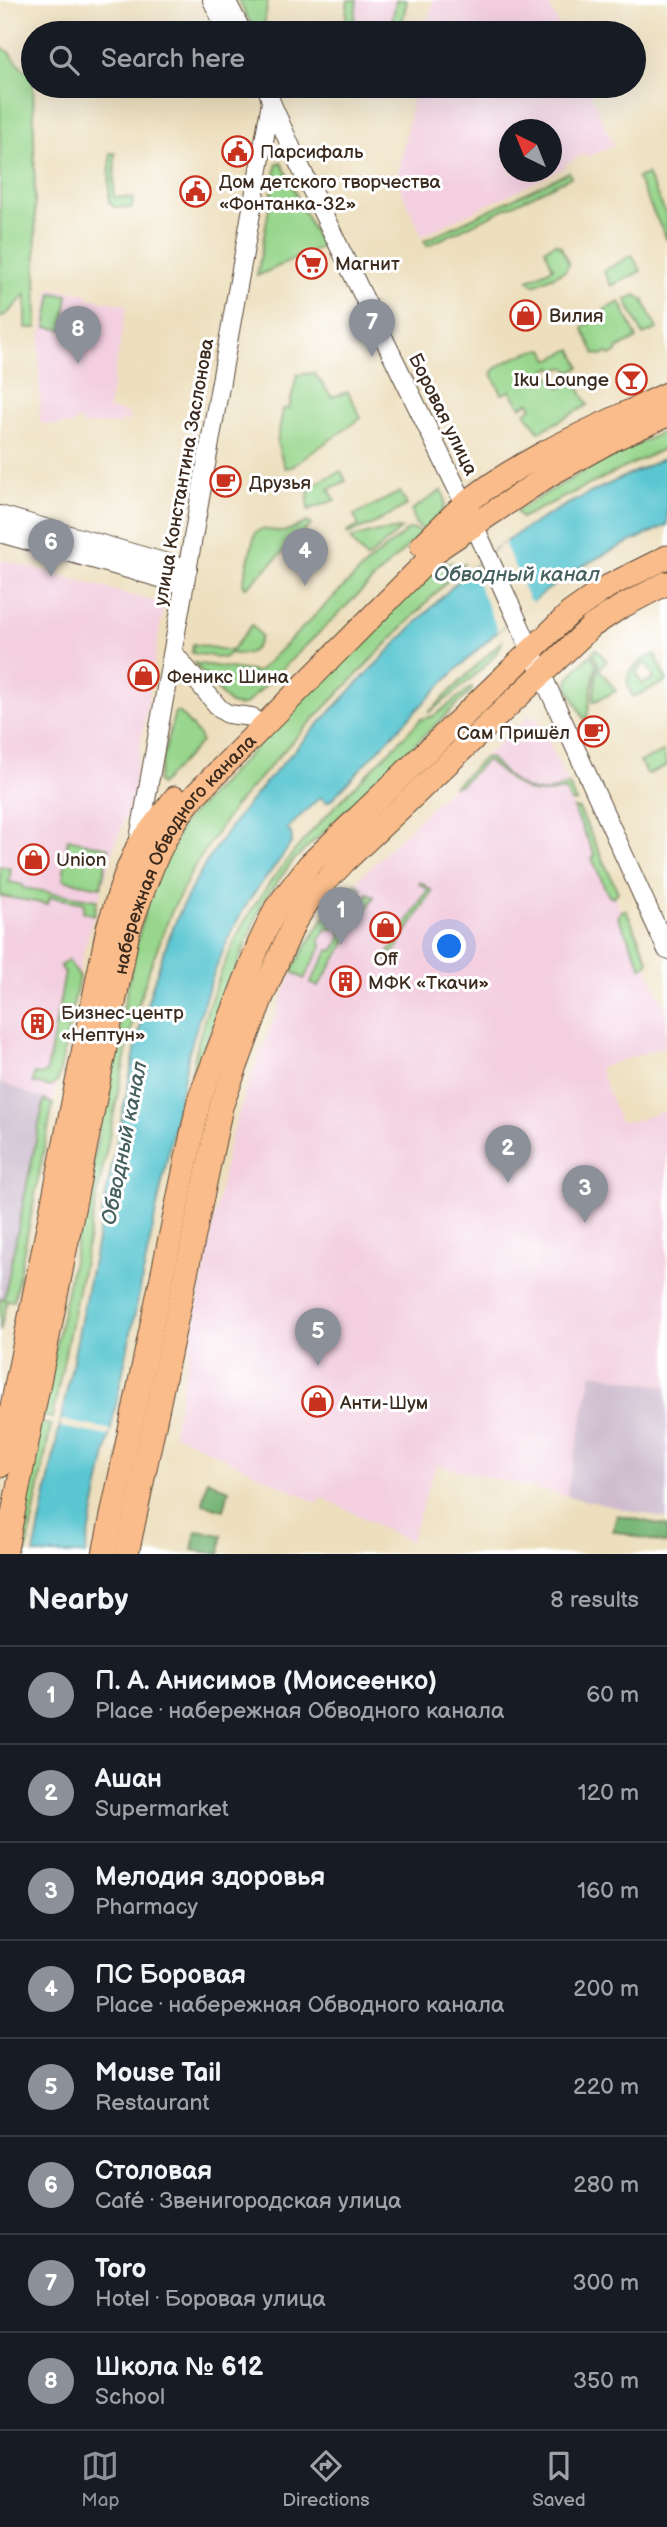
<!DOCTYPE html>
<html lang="en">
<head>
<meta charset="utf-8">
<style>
  :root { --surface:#171b24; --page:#20242c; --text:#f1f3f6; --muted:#9ea1a6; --line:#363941; --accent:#8c9099 }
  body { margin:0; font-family:"Balsamiq Sans",sans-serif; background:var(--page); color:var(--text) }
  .compass { position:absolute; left:499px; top:119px; width:63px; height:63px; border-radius:50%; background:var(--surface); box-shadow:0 7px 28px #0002; rotate:317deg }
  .you { position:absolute; left:450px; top:947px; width:24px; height:24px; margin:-18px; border:5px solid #fff; border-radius:50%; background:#1a73e8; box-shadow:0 0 0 10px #1a73e833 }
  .badge { display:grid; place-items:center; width:46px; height:46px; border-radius:50%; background:var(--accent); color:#fff; font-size:23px; font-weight:700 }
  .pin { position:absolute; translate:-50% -58px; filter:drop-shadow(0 2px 4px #0008) }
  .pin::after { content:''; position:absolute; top:37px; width:24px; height:21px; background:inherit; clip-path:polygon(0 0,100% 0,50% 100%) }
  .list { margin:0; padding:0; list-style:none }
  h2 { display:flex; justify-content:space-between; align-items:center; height:91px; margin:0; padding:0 28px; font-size:30px }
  h2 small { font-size:23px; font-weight:400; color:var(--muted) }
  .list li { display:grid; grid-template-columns:46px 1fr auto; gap:21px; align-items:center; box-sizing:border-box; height:98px; padding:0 28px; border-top:2px solid var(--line) }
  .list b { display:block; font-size:26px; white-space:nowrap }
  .list p { margin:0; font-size:23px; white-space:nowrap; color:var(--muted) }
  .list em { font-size:23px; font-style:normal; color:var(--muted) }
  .icon { flex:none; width:38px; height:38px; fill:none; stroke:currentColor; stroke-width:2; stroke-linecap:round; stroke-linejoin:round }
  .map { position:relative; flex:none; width:667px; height:1554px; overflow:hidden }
  .search { position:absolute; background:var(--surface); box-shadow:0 7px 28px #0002; left:21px; right:21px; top:21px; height:77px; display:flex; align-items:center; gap:18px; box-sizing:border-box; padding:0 24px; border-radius:38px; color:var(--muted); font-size:26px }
  .sheet { height:875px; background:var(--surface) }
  nav { display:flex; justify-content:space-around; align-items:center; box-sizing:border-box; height:98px; border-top:2px solid var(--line); background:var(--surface); font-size:19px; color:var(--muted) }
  nav a { display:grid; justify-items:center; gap:4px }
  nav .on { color:var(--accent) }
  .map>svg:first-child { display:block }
</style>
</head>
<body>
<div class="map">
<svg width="667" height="1554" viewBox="0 0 667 1554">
  <rect width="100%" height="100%" fill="#fff"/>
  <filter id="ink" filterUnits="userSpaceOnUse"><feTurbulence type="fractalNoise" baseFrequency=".0143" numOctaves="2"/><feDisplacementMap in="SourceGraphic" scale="14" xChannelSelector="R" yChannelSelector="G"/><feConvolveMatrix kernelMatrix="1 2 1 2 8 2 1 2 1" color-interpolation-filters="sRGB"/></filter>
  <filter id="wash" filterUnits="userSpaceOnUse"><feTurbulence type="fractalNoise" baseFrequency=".00686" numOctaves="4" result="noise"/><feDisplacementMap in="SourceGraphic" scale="28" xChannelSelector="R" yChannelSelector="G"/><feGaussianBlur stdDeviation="1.57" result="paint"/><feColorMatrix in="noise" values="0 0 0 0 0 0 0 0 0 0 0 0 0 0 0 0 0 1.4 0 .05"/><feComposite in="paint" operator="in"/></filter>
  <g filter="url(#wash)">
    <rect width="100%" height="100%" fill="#eddfbd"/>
    <path fill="#f3cfe0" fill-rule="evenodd" d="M357,0H407L400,33L353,28Z
      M433,0H547L562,33H426Z
      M415,86H587L614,146L587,157L584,154L565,164L566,167L422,236L397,181ZM510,130H552V172H510Z
      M50,288L88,294V298L127,305L108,409L128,413L129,421L122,420L121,424L82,425L81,421H74L73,425H56L42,424L40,421L39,346Z
      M0,559L164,604L131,802L113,850L84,950L53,1103L0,1082Z
      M530,715L538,720L570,787L565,790L667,1011V1047H663L599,1068L620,1122L638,1120L667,1110V1387L592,1373L566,1496L436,1465L410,1542L322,1497L317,1503L173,1433L228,1148L248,1084L296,963L328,911L339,899L438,800Z"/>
    <path fill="#cfbdcf" d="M0,1082L53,1103L15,1301L0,1298Z
      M592,1373L667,1387V1519L566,1496Z"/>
    <path fill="#97d68c" stroke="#698055" stroke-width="2" d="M238,0H268L263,33H256Z
      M348,0H357L354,24L390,30L396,0H407L400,33H344Z
      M0,46L9,52L25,71L33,70L37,328H26V294L9,312L0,318Z
      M110,153H115L114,197L133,198L132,208L114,207L109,202Z
      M281,162L321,247L257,276L277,163Z
      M569,172L571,177L427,246L424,241Z
      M647,174L667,216V240L637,178Z
      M556,243L561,247L569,264L565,271L534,285L528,280L553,268L545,249Z
      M632,255L641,271L611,286L604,271Z
      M52,293L68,295L63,330L46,327Z
      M636,295L643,300L657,329L643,335L626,300Z
      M620,302L637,338L618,348L617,352L611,356L608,353L601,355L595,354L583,329L585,325L602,317L605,309Z
      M544,349L549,360L572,349L580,367L571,372L565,367L556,370L552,367L546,370L550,378H555L560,388L575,380L588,405L539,432L525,412L532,408L529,402L521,407L510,391L502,394L492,374C497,363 531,350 544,349Z
      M314,373L332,397L348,392L361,418L291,467L285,468L277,443L283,409H289L297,375Z
      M667,430V447L521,518L516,511L600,462Z
      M341,471L346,481L329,489L335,500L308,510V492L311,486Z
      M442,490C451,511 437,517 423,530L415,523L412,510Z
      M400,492L407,505L371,525L348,534L347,532L359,526L354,515Z
      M308,522L311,525L248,586L245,587L243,583L255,533L262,529L284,532Z
      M401,529L367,559L350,539L370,533Z
      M415,529L421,533L246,704L239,706L230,704L194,663L258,672L370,561L408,530Z
      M435,562L464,564L286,748L234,807L194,867L171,913L149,970L131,1029L52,1418L42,1416L135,950L149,895L182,824Z
      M252,625L261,636C256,654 246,656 230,653L224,658L192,653L193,644L231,651Z
      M502,641C501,657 442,704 428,713Z
      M596,649L607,661L599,668L616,691L593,702L598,663L592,652Z
      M655,654L667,681L633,697C625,682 625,674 639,663L641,667L636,672L642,684L654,679L647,664L643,665L641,661Z
      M591,655L596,664L587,718L584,719C566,681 557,685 591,655Z
      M471,687L473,689L293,861L263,901L190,1081C198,1028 223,957 251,911C295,839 363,780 421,719L434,716Z
      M175,712L180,713L199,735L201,742L160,785L157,781Z
      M663,752L667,766L649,774L646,773L640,762Z
      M485,757L490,758C506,775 522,794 547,792C555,791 561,785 569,785L576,802H571L565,790C525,800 515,784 487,760L460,785L454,786Z
      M573,808L579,809L618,892L613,897L608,895L592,858L595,856Z
      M68,839L109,848L101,887L63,880Z
      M0,866L11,869L9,882L23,885V888L97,900L94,915L83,912L84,903L50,897L48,904L0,896Z
      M421,882L432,891L409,929L407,928L406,933L388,961L384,959L428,889L419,884Z
      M355,883L362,889L333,929H326L319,940L322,946L304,979L293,972L296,963L328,911Z
      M368,893L374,897L318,987L310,983L329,950H334L342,935L339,933L353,917Z
      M626,910L649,962L642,968L618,917L621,911Z
      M68,960L79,976L58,1081L51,1087L33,1083L34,1074L42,1075L47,1071L65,973L60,966Z
      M44,1100L53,1104L14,1301L7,1300L0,1332V1298L4,1299Z
      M40,1423L51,1425L26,1554H17Z"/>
    <path fill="#79b778" stroke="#5a704b" stroke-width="2" d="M207,1480L229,1490L224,1510L203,1504Z
      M617,1515L667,1526V1544L613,1531Z
      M196,1531L222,1535L220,1554L192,1550Z"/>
    <path fill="#5ac6d1" stroke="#4a7878" stroke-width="2" d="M667,457V525C631,542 591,558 558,582C473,645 403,725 330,801L326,802L320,797L287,829L291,833L292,841C279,865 258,884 245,907C218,952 203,1003 189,1053L85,1554H34L139,1031C153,983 168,932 192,887C234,810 295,749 355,686C394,646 433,604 474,566C530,517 601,488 667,457Z"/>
    <path fill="#eddfbd" d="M506,541L505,545L530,602L533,600L534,602L497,632V628L473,572L470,574L468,571Z
      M61,1420L111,1430L109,1436L60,1427Z"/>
  </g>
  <g filter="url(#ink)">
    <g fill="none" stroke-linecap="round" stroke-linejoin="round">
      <defs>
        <path id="minor" d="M212,0L228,33
          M226,0L243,33
          M267,86L271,102L295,156L465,505L667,950
          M0,515L188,569
          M0,533L185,585
          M173,652L220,709L228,714L252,717
          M137,850L271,102"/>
        <g id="major">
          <path d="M422,546C435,533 449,518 464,505C524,456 598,427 667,394"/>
          <path d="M0,1466L108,928L125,876L137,848L175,798"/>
          <path id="s1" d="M5,1554L128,932C146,883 160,835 195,795L441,547L549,475L614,439L667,415"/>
          <path d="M104,1554L199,1100L259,944L276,908L309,865L570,613L607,587L667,557"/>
          <path d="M127,1554L221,1107L261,999L295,921L311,897L344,862L592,626L619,608L667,583"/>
        </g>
      </defs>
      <use href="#minor" stroke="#564536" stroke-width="20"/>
      <use href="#major" stroke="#564536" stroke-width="25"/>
      <use href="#minor" stroke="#fff" stroke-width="18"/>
      <use href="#major" stroke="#f9bc8a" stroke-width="23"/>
    </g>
  </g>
  <defs>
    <symbol id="civic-ring" viewBox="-11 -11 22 22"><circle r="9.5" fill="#fff" stroke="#c8321e" stroke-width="1.5"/><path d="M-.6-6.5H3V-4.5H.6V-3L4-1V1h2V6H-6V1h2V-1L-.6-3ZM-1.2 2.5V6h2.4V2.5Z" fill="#c8321e"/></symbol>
    <symbol id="supermarket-ring" viewBox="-11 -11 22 22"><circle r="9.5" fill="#fff" stroke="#c8321e" stroke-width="1.5"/><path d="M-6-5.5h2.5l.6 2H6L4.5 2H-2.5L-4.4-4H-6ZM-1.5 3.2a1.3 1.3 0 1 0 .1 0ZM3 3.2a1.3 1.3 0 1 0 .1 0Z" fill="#c8321e"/></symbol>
    <symbol id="shop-ring" viewBox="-11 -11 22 22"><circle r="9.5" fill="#fff" stroke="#c8321e" stroke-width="1.5"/><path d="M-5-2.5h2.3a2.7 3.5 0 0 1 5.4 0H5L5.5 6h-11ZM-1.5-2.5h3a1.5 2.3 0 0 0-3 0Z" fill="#c8321e"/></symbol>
    <symbol id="bar-ring" viewBox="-11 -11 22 22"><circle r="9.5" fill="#fff" stroke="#c8321e" stroke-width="1.5"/><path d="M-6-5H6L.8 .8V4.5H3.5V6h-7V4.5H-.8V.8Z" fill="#c8321e"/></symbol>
    <symbol id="cafe-ring" viewBox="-11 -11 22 22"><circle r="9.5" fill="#fff" stroke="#c8321e" stroke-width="1.5"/><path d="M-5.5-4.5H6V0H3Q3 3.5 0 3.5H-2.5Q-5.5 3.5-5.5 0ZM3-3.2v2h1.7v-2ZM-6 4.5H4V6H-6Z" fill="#c8321e"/></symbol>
    <symbol id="building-ring" viewBox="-11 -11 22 22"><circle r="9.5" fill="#fff" stroke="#c8321e" stroke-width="1.5"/><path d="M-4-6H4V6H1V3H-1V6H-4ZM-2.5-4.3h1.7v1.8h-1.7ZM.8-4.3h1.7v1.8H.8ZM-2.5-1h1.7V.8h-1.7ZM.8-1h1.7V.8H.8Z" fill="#c8321e"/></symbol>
  </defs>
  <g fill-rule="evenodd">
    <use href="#civic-ring" x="220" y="134" width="35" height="35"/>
    <use href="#civic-ring" x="178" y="174" width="35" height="35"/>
    <use href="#supermarket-ring" x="294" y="246" width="35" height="35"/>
    <use href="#shop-ring" x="508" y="298" width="35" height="35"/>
    <use href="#bar-ring" x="614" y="362" width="35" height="35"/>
    <use href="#cafe-ring" x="208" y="464" width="35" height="35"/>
    <use href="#shop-ring" x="126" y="658" width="35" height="35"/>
    <use href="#cafe-ring" x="576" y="714" width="35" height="35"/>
    <use href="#shop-ring" x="16" y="842" width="35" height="35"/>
    <use href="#shop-ring" x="368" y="910" width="35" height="35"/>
    <use href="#building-ring" x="328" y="964" width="35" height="35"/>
    <use href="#building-ring" x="20" y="1006" width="35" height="35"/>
    <use href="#shop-ring" x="300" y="1384" width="35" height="35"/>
  </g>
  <g text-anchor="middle" stroke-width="6" stroke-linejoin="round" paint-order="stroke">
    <g font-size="19" fill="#3b2a1e" stroke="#fff" text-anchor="start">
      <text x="260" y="158">Парсифаль</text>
      <text x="219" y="188">Дом детского творчества<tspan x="219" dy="22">«Фонтанка-32»</tspan></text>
      <text x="335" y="270">Магнит</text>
      <text x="549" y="322">Вилия</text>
      <text x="609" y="386" text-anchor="end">Iku Lounge</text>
      <text x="249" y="489">Друзья</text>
      <text x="167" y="683">Феникс Шина</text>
      <text x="570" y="739" text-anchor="end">Сам Пришёл</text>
      <text x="56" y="866">Union</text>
      <text x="386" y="965" text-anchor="middle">Off</text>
      <text x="368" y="989">МФК «Ткачи»</text>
      <text x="61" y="1019">Бизнес-центр<tspan x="61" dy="22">«Нептун»</tspan></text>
      <text x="340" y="1409">Анти-Шум</text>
    </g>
    <g font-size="19" fill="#3b2a1e" stroke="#fff">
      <text transform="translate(444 414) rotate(64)" y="7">Боровая улица</text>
      <text transform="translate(183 472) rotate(-80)" y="7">улица Константина Заслонова</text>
      <text dy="7" stroke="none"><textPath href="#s1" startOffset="730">набережная Обводного канала</textPath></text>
    </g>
    <g font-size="21" font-style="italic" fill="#46615d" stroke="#fff">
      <text x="517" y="581">Обводный канал</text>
      <text transform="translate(124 1143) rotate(-79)" y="7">Обводный канал</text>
    </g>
  </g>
</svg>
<svg class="compass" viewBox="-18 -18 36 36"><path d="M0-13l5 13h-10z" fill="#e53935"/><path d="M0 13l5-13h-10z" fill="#9ea1a6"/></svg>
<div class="you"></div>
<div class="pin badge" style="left:341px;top:945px">1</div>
<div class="pin badge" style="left:508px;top:1183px">2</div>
<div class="pin badge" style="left:585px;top:1223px">3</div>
<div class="pin badge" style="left:305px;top:586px">4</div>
<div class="pin badge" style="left:318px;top:1366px">5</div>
<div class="pin badge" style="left:51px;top:577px">6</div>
<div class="pin badge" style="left:372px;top:357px">7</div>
<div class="pin badge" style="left:78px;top:364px">8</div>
<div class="search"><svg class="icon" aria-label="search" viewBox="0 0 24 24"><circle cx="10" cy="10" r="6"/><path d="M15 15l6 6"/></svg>Search here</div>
</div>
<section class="sheet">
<h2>Nearby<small>8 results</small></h2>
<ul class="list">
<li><span class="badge">1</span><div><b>П. А. Анисимов (Моисеенко)</b><p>Place · набережная Обводного канала</p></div><em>60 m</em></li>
<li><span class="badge">2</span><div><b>Ашан</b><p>Supermarket</p></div><em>120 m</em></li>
<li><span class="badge">3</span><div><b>Мелодия здоровья</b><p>Pharmacy</p></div><em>160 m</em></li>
<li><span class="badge">4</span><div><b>ПС Боровая</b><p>Place · набережная Обводного канала</p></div><em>200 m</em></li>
<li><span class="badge">5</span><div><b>Mouse Tail</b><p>Restaurant</p></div><em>220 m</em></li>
<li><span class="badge">6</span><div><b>Столовая</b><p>Café · Звенигородская улица</p></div><em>280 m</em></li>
<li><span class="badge">7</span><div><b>Toro</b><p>Hotel · Боровая улица</p></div><em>300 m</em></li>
<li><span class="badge">8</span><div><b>Школа № 612</b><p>School</p></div><em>350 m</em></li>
</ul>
</section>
<nav>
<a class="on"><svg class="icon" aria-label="map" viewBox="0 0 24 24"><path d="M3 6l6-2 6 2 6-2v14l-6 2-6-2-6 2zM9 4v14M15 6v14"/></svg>Map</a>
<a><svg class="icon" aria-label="directions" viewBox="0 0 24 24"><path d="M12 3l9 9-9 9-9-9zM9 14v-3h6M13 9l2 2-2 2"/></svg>Directions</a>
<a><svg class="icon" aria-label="saved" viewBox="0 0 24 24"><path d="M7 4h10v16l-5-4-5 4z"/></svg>Saved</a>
</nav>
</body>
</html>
